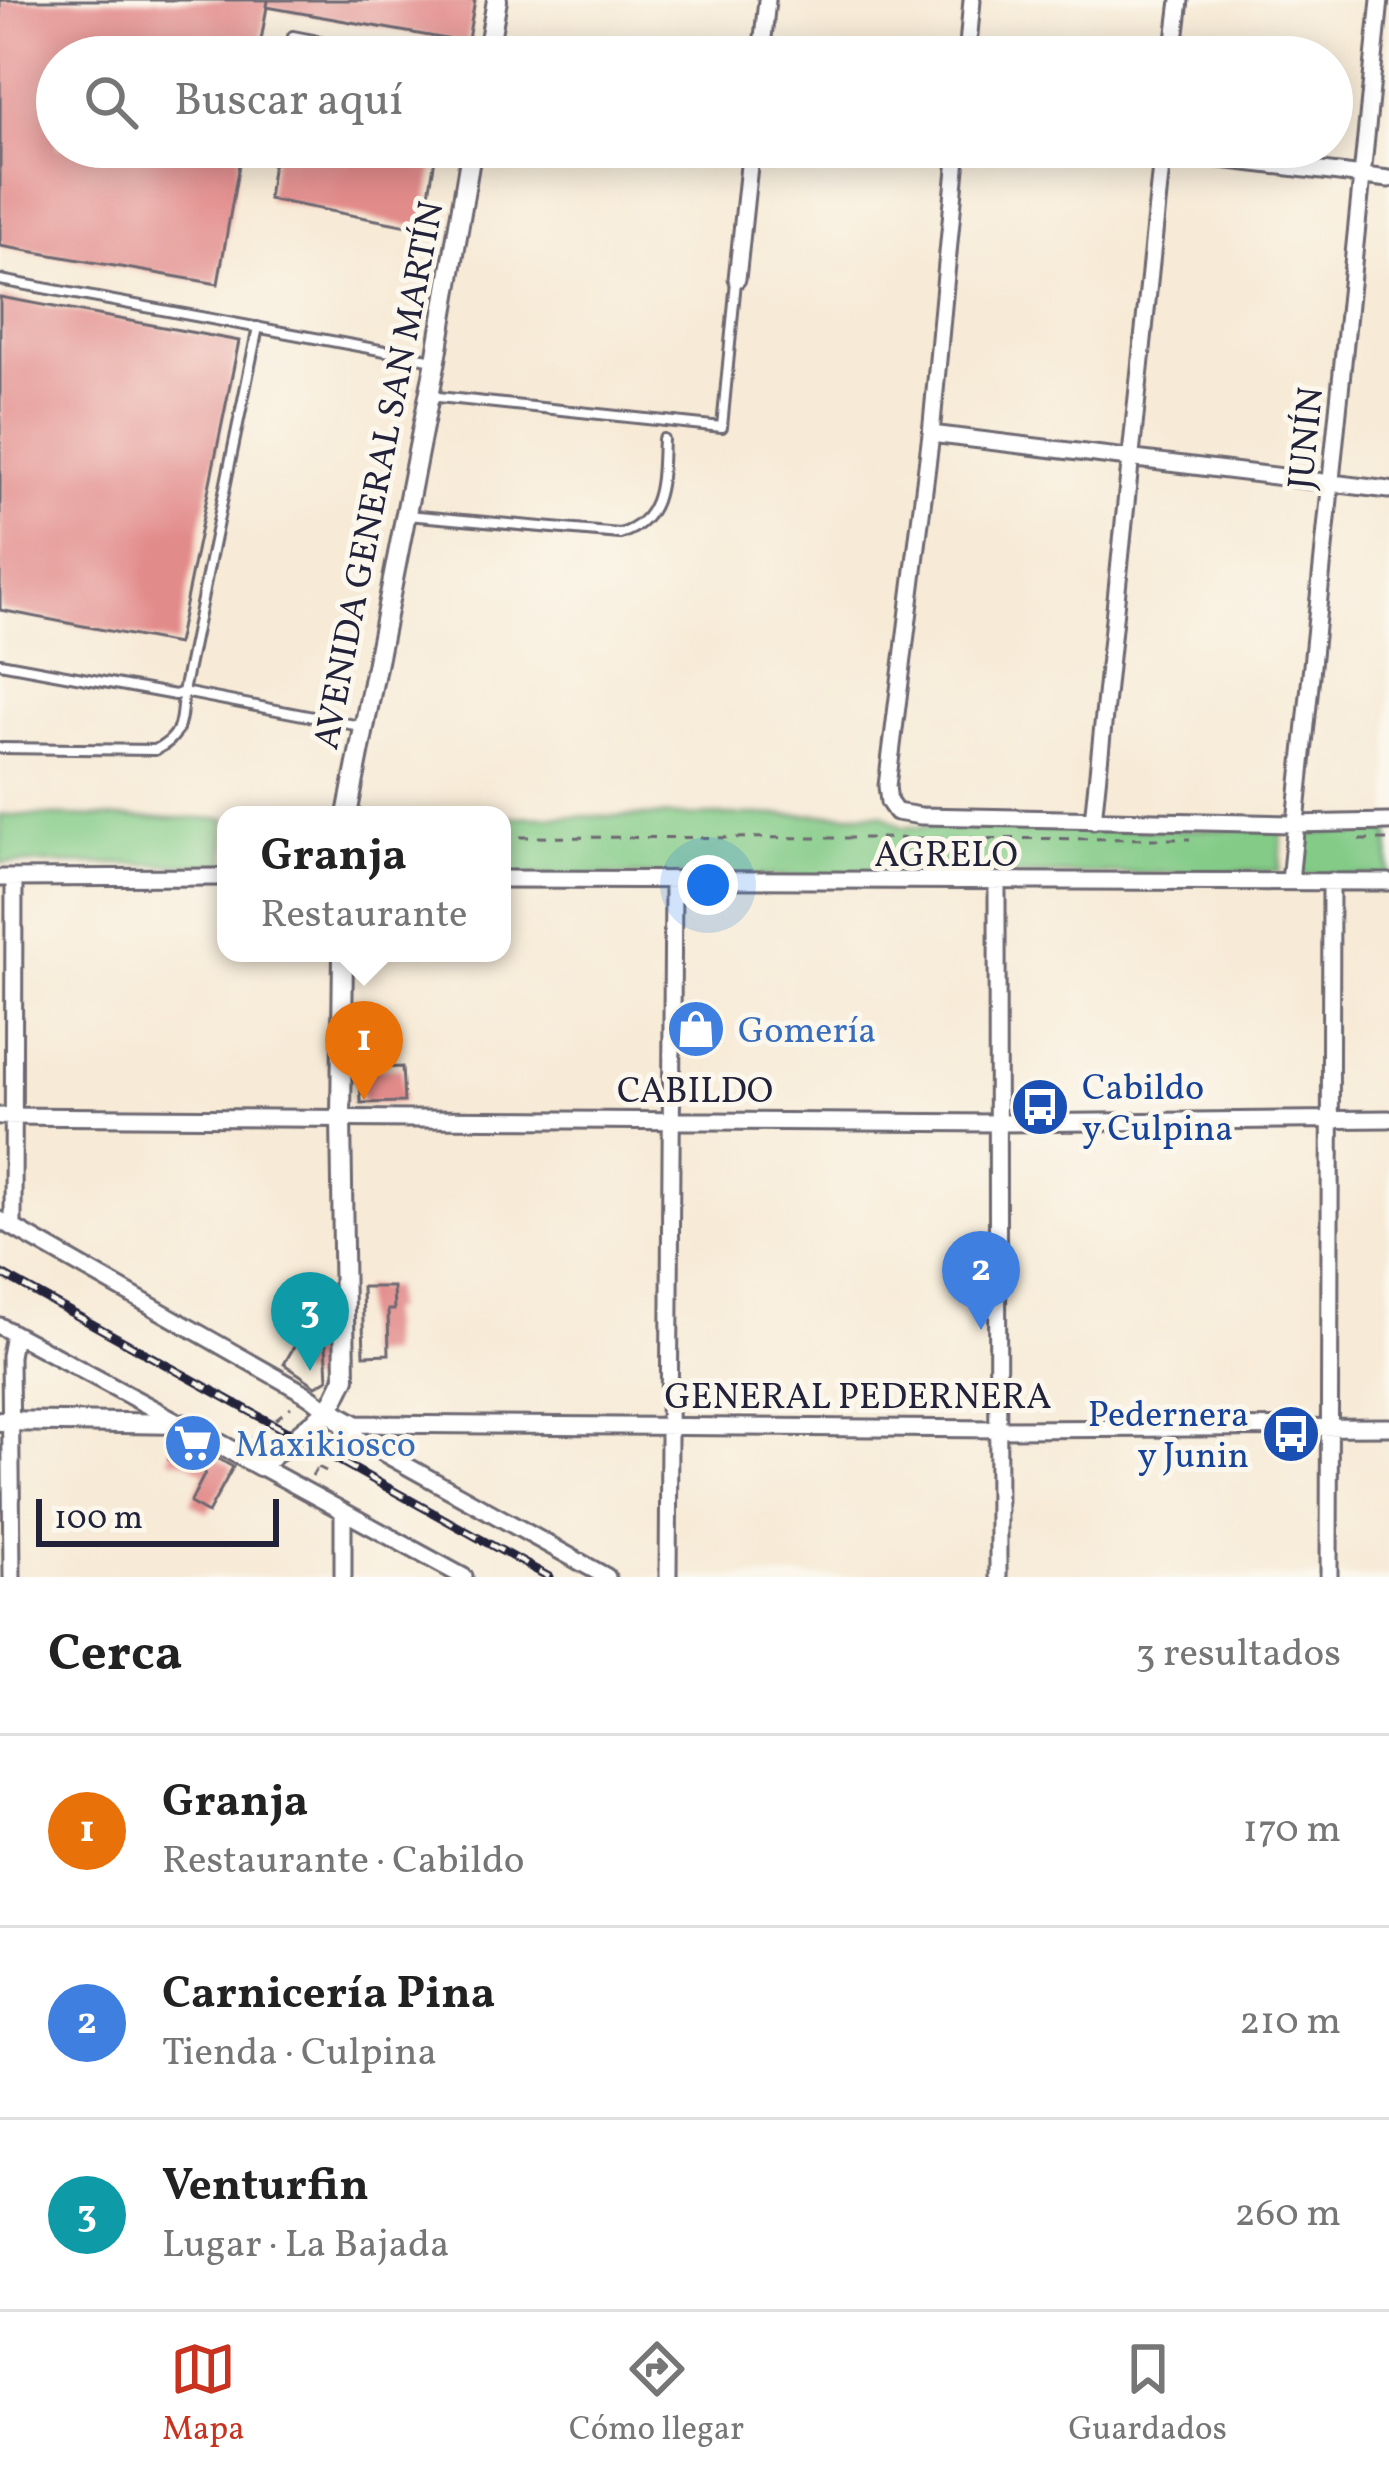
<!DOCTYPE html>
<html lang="es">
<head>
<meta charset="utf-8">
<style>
  :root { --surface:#fff; --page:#f6f6f6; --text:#222; --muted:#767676; --line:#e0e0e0; --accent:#c8321e }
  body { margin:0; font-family:Vollkorn,serif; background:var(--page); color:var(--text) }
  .scale { position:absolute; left:36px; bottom:30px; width:243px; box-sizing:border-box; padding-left:12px; border:6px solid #22223b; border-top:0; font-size:33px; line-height:42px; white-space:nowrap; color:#22223b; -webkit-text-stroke:9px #fbf7ec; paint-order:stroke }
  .you { position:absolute; left:708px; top:885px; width:42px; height:42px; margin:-30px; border:9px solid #fff; border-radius:50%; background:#1a73e8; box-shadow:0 0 0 18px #1a73e833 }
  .badge { display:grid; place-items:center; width:78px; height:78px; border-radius:50%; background:var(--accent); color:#fff; font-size:39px; font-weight:700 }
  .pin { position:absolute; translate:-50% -99px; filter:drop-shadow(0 3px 6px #0008) }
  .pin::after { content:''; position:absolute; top:63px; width:42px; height:36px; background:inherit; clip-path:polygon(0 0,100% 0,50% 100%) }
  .popup { position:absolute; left:217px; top:806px; width:294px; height:156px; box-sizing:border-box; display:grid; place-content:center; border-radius:24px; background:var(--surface); filter:drop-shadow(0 3px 9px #0005); font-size:39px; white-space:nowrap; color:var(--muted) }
  .popup b { font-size:45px; color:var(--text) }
  .popup::after { content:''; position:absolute; left:50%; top:100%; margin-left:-24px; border:24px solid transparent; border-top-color:var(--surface) }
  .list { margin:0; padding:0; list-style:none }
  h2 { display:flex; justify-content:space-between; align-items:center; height:156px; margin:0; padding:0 48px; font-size:51px }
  h2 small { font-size:39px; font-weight:400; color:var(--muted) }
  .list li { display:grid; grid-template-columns:78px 1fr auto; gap:36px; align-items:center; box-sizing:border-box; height:192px; padding:0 48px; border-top:3px solid var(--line) }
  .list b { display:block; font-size:45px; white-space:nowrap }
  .list p { margin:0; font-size:39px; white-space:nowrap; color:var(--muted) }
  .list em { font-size:39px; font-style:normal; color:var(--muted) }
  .icon { flex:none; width:66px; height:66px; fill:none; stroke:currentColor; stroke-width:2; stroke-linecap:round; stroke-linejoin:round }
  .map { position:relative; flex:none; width:1389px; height:1577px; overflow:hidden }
  .search { position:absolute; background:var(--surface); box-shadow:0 6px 30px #0003; left:36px; right:36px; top:36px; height:132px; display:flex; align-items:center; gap:30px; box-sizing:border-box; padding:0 42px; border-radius:66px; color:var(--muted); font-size:45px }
  .sheet { height:732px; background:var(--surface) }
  nav { display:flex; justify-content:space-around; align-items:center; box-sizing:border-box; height:168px; border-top:3px solid var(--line); background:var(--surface); font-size:33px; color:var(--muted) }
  nav a { display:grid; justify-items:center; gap:6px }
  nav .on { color:var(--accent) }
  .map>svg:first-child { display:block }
</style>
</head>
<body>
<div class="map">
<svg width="1389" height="1577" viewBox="0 0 1389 1577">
  <rect width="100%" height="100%" fill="#fbf7ec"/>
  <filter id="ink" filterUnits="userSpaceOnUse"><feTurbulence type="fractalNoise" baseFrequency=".00833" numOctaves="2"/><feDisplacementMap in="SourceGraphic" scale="24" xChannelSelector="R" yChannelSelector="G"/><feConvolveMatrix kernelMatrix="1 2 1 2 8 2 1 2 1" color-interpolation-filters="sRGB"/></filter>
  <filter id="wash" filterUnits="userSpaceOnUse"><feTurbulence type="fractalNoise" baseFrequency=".004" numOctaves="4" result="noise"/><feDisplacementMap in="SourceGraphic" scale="48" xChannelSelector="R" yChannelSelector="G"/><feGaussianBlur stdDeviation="2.7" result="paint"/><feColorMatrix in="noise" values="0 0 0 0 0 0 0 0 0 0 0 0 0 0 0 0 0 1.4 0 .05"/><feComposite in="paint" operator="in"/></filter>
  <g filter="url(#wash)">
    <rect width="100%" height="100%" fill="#f7ead6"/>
    <path fill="#83cb87" stroke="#527661" stroke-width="3" d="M882,814L902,827L1282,830L1280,871L877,877L502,875V817Z
      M0,815L226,819V865L0,863Z
      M1389,830V876L1296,875L1298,840L1306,833Z"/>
    <g id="blocks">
      <path fill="#e28b8b" d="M0,0H475L465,56L450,54L452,40L267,7L268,1L258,57H57V147H242L218,284L0,246Z
        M275,147H437L423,229L268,199Z
        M0,297L239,341L177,644L0,610Z
        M402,1067L404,1102L361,1103L360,1069Z
        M362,1287H393L394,1310H388L389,1354L364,1355Z
        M326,1344L328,1379L316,1386L284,1364L295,1345Z
        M171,1439L184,1440L233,1467L208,1513L190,1503L205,1473L186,1462L169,1460Z"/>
    </g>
  </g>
  <g filter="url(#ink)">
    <use href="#blocks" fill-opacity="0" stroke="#6d6871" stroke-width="3"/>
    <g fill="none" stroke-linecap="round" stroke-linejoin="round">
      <defs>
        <path id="service" d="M293,36L401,57
          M0,280L434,360
          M429,396L722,427L736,281
          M407,515L620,534C665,520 661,478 663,439
          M0,663L175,695L183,692L258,327
          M0,748L155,750C183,737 181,720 183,692L360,726"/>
        <path id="minor" d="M761,57L767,0
          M967,57L972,0
          M1173,57L1180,0
          M958,147L931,434L887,786L889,802L896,812L921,816L1293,824L1389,822
          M1120,147L1389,179
          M737,279L751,147
          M931,434L1389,490
          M1093,821L1163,147
          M0,878L226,877
          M502,879L1389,882
          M1290,881L1380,0
          M997,883L998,1577
          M0,1116L999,1123L1389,1119
          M0,1220L306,1394C327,1407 341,1425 360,1440L607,1577
          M13,1227L14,879
          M0,1326L182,1424
          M330,1409L357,1424L998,1429L1389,1427
          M260,1466L464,1577
          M12,1577L10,1356L14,1334
          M343,1577V1512
          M668,1577L673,882
          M1329,1577L1331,881"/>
        <path id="tertiary" d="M487,57L497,0
          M347,815L436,360L472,147
          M0,1421L183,1424L260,1466L330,1409L345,1378L341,1119L343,953"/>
      </defs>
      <use href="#service" stroke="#6d6871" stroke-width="14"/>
      <use href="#minor" stroke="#6d6871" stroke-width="21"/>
      <use href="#tertiary" stroke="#6d6871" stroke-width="24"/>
      <path stroke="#6d6871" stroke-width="3" stroke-dasharray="9 9" stroke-linecap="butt" d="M502,837L1190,839
        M1360,840H1389
        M247,1442L291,1407
        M330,1447L344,1455
        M318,1467L328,1472
        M312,1476L334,1438"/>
      <use href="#service" stroke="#fff" stroke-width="8"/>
      <use href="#minor" stroke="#fff" stroke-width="15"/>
      <use href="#tertiary" stroke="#fff" stroke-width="18"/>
      <defs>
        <path id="rail" d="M0,1273L549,1577"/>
      </defs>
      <use href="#rail" stroke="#22223b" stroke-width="9"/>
      <use href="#rail" stroke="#fbf7ec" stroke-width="4.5" stroke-dasharray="14" stroke-linecap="butt"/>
    </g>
  </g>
  <defs>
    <symbol id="shop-disc" viewBox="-11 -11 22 22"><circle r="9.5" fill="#3f7fe0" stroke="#fbf7ec"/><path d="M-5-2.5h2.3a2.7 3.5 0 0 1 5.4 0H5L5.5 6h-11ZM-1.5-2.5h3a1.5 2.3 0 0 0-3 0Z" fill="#fff"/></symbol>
    <symbol id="bus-disc" viewBox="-11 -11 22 22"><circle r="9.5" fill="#1a4fb4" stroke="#fbf7ec"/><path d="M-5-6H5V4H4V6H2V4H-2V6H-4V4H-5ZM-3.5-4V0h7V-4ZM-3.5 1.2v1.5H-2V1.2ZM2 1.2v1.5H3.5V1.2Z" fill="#fff"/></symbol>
    <symbol id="supermarket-disc" viewBox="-11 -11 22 22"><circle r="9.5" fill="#3f7fe0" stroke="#fbf7ec"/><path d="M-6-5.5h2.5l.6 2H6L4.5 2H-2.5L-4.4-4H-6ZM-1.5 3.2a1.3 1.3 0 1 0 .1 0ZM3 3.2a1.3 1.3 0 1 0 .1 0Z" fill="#fff"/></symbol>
  </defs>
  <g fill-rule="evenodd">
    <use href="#shop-disc" x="663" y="996" width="66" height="66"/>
    <use href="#bus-disc" x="1007" y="1074" width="66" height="66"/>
    <use href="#bus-disc" x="1258" y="1401" width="66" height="66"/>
    <use href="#supermarket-disc" x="160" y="1410" width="66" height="66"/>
  </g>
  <g text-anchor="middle" stroke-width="10" stroke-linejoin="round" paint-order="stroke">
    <g font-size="36" fill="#22223b" stroke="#fbf7ec">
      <text transform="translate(1304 438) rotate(-84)" y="13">JUNÍN</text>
      <text transform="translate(377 475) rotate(-79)" y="13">AVENIDA GENERAL SAN MARTÍN</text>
      <text x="946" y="866">AGRELO</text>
      <text x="695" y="1102">CABILDO</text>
      <text x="858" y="1408">GENERAL PEDERNERA</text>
    </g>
    <g font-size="36" fill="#366cbe" stroke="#fbf7ec" text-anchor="start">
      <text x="738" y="1042">Gomería</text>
      <text x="235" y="1456">Maxikiosco</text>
    </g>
    <g font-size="36" fill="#164399" stroke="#fbf7ec" text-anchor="start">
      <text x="1082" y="1099">Cabildo<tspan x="1082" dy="41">y Culpina</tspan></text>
      <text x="1249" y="1426" text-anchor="end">Pedernera<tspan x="1249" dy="41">y Junin</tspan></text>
    </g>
  </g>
</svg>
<div class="scale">100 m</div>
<div class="you"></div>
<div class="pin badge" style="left:364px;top:1100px;background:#e8710a">1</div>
<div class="popup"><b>Granja</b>Restaurante</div>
<div class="pin badge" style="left:981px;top:1330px;background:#3f7fe0">2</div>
<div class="pin badge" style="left:310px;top:1371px;background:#0f9aa8">3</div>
<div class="search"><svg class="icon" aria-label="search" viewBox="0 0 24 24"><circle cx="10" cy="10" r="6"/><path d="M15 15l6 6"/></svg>Buscar aquí</div>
</div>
<section class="sheet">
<h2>Cerca<small>3 resultados</small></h2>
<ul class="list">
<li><span class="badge" style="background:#e8710a">1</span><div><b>Granja</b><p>Restaurante · Cabildo</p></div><em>170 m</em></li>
<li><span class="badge" style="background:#3f7fe0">2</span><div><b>Carnicería Pina</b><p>Tienda · Culpina</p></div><em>210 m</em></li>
<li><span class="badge" style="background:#0f9aa8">3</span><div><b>Venturfin</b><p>Lugar · La Bajada</p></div><em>260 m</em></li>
</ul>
</section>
<nav>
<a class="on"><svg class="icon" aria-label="map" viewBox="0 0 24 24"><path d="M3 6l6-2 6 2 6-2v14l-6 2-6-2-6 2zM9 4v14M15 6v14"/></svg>Mapa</a>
<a><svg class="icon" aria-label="directions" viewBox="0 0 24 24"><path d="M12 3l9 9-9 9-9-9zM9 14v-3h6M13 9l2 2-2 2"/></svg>Cómo llegar</a>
<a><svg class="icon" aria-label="saved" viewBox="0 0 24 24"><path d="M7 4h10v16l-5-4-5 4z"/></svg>Guardados</a>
</nav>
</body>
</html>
